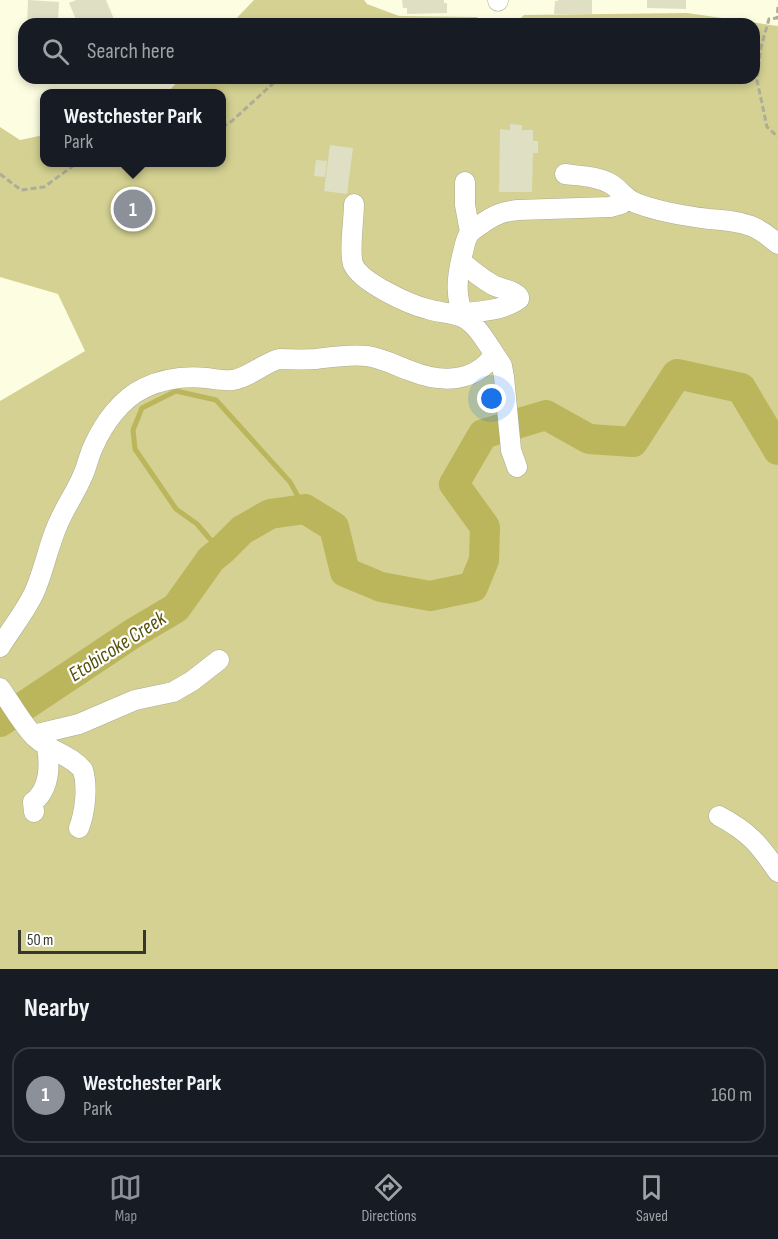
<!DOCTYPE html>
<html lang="en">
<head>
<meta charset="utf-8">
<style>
  :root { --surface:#171b24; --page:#20242c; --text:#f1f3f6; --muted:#9ea1a6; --line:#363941; --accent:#8c9099 }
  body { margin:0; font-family:"Sofia Sans Condensed",sans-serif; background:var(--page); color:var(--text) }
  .scale { position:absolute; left:18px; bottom:15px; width:128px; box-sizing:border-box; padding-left:6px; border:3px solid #36362b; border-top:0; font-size:16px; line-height:21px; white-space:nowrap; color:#36362b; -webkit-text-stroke:4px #fff; paint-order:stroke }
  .you { position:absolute; left:492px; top:399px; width:21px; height:21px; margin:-15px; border:4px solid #fff; border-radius:50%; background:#1a73e8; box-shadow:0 0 0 9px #1a73e833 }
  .badge { display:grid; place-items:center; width:39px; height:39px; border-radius:50%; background:var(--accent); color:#fff; font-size:20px; font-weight:700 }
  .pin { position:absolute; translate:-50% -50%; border:3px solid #fff; box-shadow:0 2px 6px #0006 }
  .popup { position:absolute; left:40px; top:89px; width:186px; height:78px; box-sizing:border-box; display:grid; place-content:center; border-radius:12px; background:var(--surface); filter:drop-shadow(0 2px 4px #0005); font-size:20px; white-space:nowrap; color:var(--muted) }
  .popup b { font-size:22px; color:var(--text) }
  .popup::after { content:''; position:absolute; left:50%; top:100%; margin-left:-12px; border:12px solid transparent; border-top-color:var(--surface) }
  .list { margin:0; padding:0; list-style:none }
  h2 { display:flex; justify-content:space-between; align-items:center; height:78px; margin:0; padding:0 24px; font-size:26px }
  h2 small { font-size:20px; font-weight:400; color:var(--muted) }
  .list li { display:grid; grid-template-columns:39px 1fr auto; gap:18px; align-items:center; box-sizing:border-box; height:96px; margin:0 12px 12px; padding:0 12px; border:2px solid var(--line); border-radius:18px }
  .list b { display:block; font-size:22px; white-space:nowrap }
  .list p { margin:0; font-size:20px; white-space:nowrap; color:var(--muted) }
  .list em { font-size:20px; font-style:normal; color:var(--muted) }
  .icon { flex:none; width:33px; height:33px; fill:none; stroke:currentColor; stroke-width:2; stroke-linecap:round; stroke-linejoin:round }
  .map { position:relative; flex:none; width:778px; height:969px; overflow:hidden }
  .search { position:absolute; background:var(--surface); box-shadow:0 3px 9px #0003; left:18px; right:18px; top:18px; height:66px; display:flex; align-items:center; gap:15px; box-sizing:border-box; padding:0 21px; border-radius:18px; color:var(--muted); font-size:22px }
  .sheet { height:186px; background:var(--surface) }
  nav { display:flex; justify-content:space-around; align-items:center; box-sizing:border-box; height:84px; border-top:2px solid var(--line); background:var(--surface); font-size:16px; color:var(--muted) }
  nav a { display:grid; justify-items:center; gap:3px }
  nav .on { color:var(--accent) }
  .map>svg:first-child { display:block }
</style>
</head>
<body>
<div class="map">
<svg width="778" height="969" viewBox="0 0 778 969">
  <rect width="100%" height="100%" fill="#fdfde1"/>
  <path fill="#d4d192" d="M254,0H364L367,4L399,16L477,17L484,24H231Z
    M687,13L778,26V969H0V401L85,351L58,294L0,277V127L20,140L44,135L45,162H222V94L167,93L181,78H754V24H514L524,15Z"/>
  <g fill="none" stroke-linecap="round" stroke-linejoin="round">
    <path stroke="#bbb55b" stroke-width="5" d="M222,550L209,538L197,524L176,509L135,449L133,430L142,408L176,391L216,400L290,482L305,509"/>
    <path stroke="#bbb55b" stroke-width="30" d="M0,722L132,634L176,608L211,559L222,550L242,530L270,514L305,509L334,527L345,572L381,587L430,596L473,587L484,560L485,527L454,484L483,434L546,415L589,439L633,442L677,374L741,388L778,450"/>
  </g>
  <path fill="#dfdfc4" d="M28,0L59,2L58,24H27Z
    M76,0H106L116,24H78L69,3Z
    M402,0H444V3H447V13L407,14V8H403Z
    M558,0H592V14H554L555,1H558Z
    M647,0H686V9L647,8Z
    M510,124L522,125V130H533V141H538V153H533L532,192H499L500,129L510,130Z
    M330,145L353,148L347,194L324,191Z
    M316,160L327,161L325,177L314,176Z"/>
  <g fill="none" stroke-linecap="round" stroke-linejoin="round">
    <defs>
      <path id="minor" d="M498,1V0
        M565,174C580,176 597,176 611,184C620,189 625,199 636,203C659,212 685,216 709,219C723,220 737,221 751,226C761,230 770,237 778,244
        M465,182V205L470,232
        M354,204C354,219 349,251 353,264C360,282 410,305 428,309C439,313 453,312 464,318C479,326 489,347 499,361L502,366L504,377L511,450L517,467
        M461,261C471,270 481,278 493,285C501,289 514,290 519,297V299C505,310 480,312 463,313
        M466,319C454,299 457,277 462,256C464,249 465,240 469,234C472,230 476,228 480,225C494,215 501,212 518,210L610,207L621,204L627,199
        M0,647C11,629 25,612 34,593C44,571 48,546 58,524C65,507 76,492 83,475C87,466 89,455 94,445C104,423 121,399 144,388C163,379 185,376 206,378C215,379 224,381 233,380C250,377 262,364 279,359C291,359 303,360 316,359C332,357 350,354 367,356C382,358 397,366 411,371C441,383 474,383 494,355
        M0,688C10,702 24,727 36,738C50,751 71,755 83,770C88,787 85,812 79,828
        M33,735L79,724L135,700L173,692L192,681L219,660
        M34,812L33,802C50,789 50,765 47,746
        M719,816C749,832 759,844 778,872"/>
    </defs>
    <use href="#minor" stroke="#acab92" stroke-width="21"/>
    <path stroke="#adad98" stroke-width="3" stroke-dasharray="6 3" stroke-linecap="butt" d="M778,7L777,18L769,19L761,47L757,80L767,127L778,137
      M754,46L761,47
      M222,127L232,121L279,78
      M0,174L21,190L44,187L73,166L81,162"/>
    <use href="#minor" stroke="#fff" stroke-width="20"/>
  </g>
  <g text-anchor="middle" stroke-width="4.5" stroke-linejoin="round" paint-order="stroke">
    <g font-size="21" font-style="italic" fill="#57530d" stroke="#fff">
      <text transform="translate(117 646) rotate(-33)" y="7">Etobicoke Creek</text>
    </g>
  </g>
</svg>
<div class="scale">50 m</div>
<div class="you"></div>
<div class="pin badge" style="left:133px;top:209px">1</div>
<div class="popup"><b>Westchester Park</b>Park</div>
<div class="search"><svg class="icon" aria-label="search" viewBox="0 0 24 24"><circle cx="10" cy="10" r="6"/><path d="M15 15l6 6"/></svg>Search here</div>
</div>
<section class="sheet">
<h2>Nearby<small></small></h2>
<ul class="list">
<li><span class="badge">1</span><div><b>Westchester Park</b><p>Park</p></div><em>160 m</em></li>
</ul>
</section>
<nav>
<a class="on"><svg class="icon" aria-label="map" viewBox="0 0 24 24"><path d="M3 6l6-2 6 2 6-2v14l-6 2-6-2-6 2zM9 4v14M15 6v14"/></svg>Map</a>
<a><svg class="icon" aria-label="directions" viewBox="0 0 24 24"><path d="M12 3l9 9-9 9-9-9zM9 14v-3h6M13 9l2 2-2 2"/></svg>Directions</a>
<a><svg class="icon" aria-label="saved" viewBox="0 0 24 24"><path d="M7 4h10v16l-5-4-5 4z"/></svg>Saved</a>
</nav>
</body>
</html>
